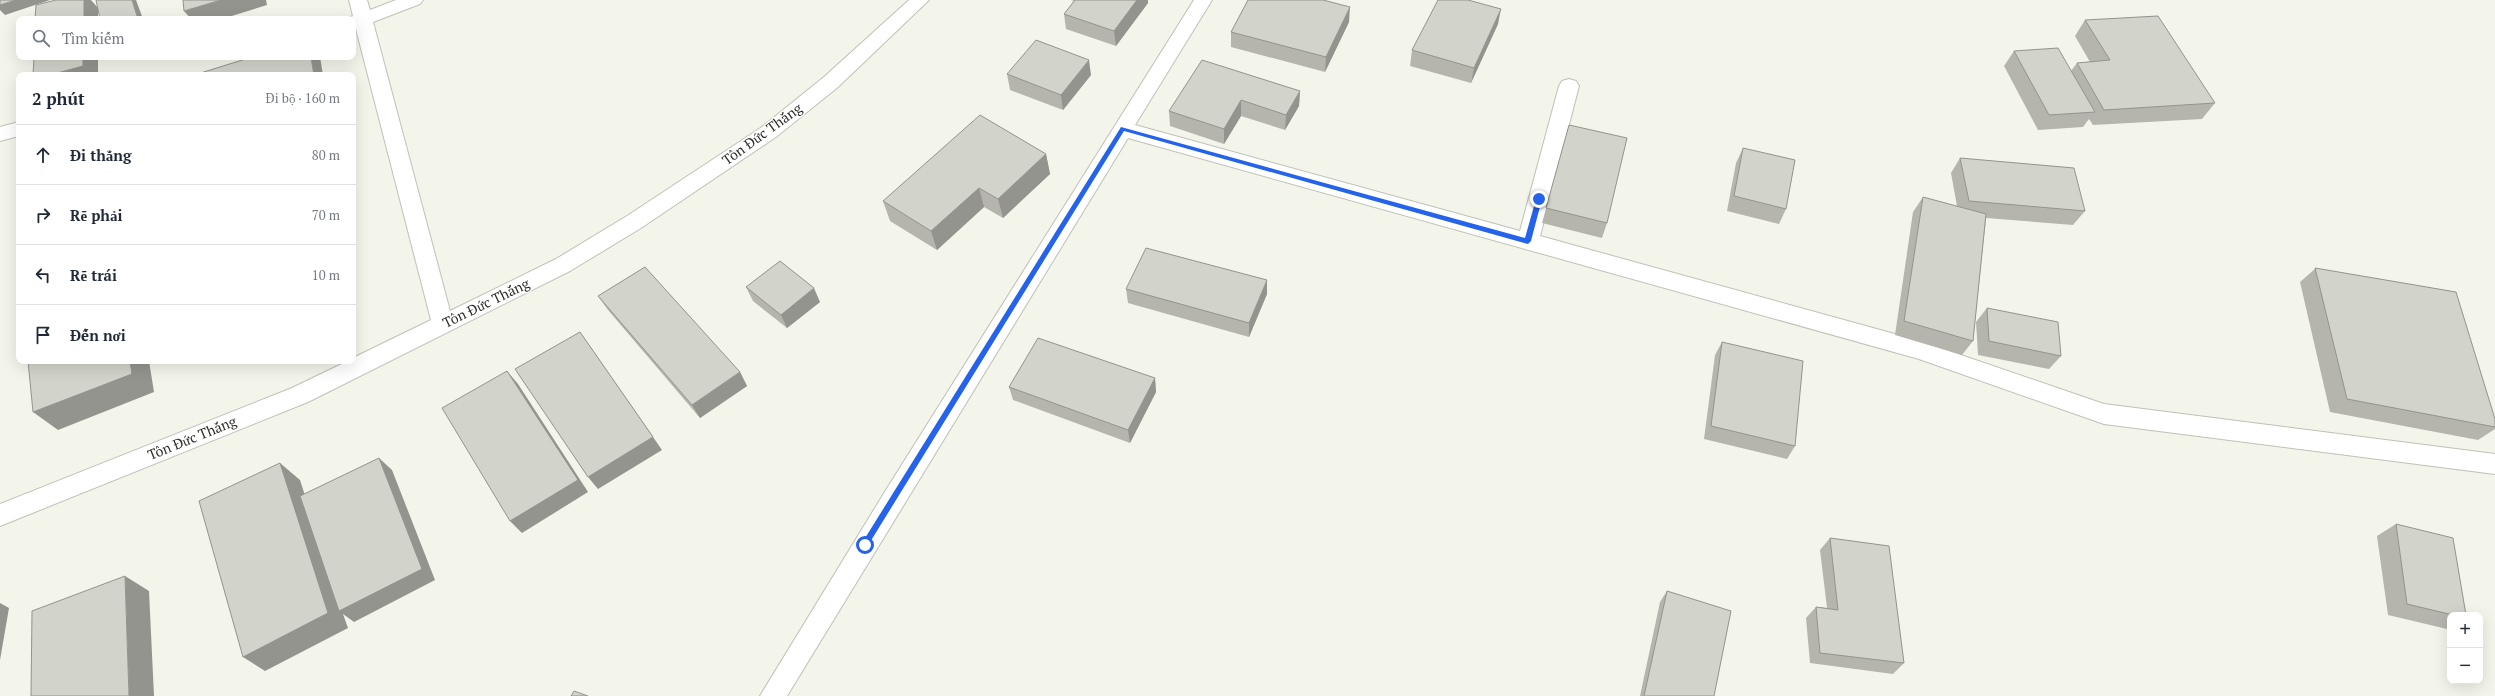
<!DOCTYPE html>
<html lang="vi">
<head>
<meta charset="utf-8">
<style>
  :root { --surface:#fff; --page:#f6f6f7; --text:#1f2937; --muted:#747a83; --line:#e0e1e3 }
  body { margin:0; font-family:"PT Serif",serif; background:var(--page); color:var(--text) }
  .controls { position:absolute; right:12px; bottom:12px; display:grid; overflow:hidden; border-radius:8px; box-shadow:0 4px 16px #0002 }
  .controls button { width:36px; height:36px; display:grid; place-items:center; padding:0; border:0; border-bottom:1px solid var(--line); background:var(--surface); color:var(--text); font:20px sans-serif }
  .stop { position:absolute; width:12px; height:12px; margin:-9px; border:3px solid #2563eb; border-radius:50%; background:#fff }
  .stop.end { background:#2563eb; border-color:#fff; box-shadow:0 1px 4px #0008 }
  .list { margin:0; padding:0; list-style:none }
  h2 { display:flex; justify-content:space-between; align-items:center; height:52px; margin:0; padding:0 16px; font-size:17px }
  h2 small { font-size:13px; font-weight:400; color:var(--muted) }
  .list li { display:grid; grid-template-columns:26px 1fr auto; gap:12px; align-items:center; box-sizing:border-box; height:60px; padding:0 16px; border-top:1px solid var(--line) }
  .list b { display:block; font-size:15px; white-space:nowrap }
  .list em { font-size:13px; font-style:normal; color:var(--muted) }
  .icon { flex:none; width:22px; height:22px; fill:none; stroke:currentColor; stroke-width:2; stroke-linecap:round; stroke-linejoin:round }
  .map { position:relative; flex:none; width:2495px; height:696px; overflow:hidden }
  .search { position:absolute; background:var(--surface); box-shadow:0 4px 16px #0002; left:16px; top:16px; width:340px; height:44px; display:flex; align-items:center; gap:10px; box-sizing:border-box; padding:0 14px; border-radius:8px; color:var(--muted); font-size:15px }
  .panel { position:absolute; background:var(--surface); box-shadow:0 4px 16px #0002; left:16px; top:72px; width:340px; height:292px; border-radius:8px }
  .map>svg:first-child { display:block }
</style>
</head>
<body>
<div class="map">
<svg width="2495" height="696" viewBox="0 0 2495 696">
  <rect width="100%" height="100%" fill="#f3f4ea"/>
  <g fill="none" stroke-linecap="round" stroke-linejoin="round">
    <defs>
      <path id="minor" d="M349,0H367L370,10L396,0H423L420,4L373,22L450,311L556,259L627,216L762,127L824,77L909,0H929L838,87L776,137L641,228L570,271L308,402L0,526V504L292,388L348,361H353V358L431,320L356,29H353V19H346L353,16Z
        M1194,0H1212L1135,125L1520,231L1559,86L1562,81L1569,79L1576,81L1579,86L1540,236L1920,341L2104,404L2495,454V474L2104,424L1919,359L1128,138L787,696H760L886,490Z
        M19,122V136L0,141V127Z"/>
    </defs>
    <use href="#minor" stroke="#bfc1b7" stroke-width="2"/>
    <use href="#minor" fill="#fff" fill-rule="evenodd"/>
  </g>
  <path fill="#b5b5ae" d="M1071,0H1148V3L1116,46L1066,29L1064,14L1074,1Z
    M2085,20L2215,103L2202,119L2093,125L2089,119L2083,127L2038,130L2004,66L2014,51L2071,71L2077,63L2090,62L2075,36Z
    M1349,22L1325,72L1231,47V32Z
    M1498,24L1471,83L1410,66L1412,50Z
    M1007,74L1091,75L1063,110L1010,90Z
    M1300,91L1299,106L1285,130L1241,116L1224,144L1170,126L1169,111Z
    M1569,125L1607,223L1602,238L1542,223Z
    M1743,148L1786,209L1779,224L1727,211L1736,163Z
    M1046,154L1050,174L1003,218L984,207L937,250L890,221L883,201Z
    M1960,158L2085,211L2073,225L1986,218L1973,341L1962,355L1895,335L1913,212L1923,197L1957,206L1951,173Z
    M2316,268L2495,419V429L2478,440L2330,412L2300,282Z
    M746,287L820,302L787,328L753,301Z
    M1126,289L1267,294L1249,337L1128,303Z
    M598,296L740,372L747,386L700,418L608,310Z
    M1987,308L2061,356L2049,369L1978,355L1976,322Z
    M1722,342L1795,446L1787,459L1704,439L1715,355Z
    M1155,378L1156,392L1130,443L1013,400L1009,387Z
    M2396,524L2466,615H2450V628L2447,629L2388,615L2377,536Z
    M1830,538L1904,663L1893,674L1810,663L1806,618L1816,607L1827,608L1820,550Z
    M1667,591L1714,696H1640L1660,602Z"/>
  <path fill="#93948d" d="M16,0H50L5,15L0,10V5Z
    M84,0H91L98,8V19H84Z
    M132,0H136L143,19H138Z
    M221,0H266L267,5L222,19H191L184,11Z
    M1137,0H1148V3L1116,46L1114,31Z
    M1350,7L1349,22L1325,72L1326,57Z
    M1501,9L1498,24L1471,83L1474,68Z
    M83,57H98V75H50Z
    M311,57H320L323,75H314Z
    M1089,60L1091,75L1063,110L1061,95Z
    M1300,91L1299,106L1285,130L1286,115Z
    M1241,100V116L1224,144V129Z
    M1046,154L1050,174L1003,218L998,199Z
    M353,166L356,173L353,175Z
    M979,188L984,207L937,250L931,231Z
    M1267,280V294L1249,337V323Z
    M814,288L820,302L787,328L781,315Z
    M580,332L662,450L598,489L588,477Z
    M130,361H149L154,392L58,430L33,412Z
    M507,371L518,384L588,492L522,533L510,521Z
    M740,372L747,386L700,418L692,405Z
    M1155,378L1156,392L1130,443L1128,430Z
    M379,458L392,470L435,580L354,622L343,614L348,628L265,671L243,657L280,463L300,480L342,610Z
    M125,576L149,591L154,696H129Z
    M0,603L9,608L0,660Z"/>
  <path fill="#d2d3ca" stroke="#93948d" d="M0,0H16L0,5Z
    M56,0H84V19H35L36,5Z
    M96,0H132L138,19H100Z
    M183,0H221L184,11Z
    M1075,0H1137L1114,31L1064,14Z
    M1248,0H1323L1350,7L1326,57L1231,32Z
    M1438,0H1468L1501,9L1474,68L1412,50Z
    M2158,16L2215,103L2104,110L2077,63L2110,60L2085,20Z
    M1036,40L1089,60L1061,95L1007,74Z
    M2058,48L2095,112L2049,115L2014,51Z
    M34,57H83V66L50,75H33Z
    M252,57H311L314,75H194Z
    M1202,60L1300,91L1286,115L1241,100L1224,129L1169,111Z
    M980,115L1046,154L998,199L979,188L931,231L883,201Z
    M1569,125L1627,138L1607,223L1546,208Z
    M1743,148L1795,160L1786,209L1734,196Z
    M1960,158L2074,168L2085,211L1969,201Z
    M1923,197L1986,214L1973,341L1904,321Z
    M1146,248L1267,280L1249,323L1126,289Z
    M780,261L814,288L781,315L746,287Z
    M645,267L740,372L692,405L598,296Z
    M2315,268L2456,292L2495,419V427L2347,399Z
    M1987,308L2058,322L2061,356L1989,341Z
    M580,332L653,437L588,477L515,369Z
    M1038,338L1155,378L1128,430L1009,387Z
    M1722,342L1803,361L1795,446L1711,426Z
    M28,361H130L132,374L33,412Z
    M507,371L578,480L510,521L442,408Z
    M379,458L422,569L339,611L300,496Z
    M280,463L328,613L243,657L199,501Z
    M2396,524L2453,538L2466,615H2453L2407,604Z
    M1830,538L1889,546L1904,663L1820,653L1816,607L1838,610Z
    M125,576L129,696H31L32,611Z
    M1667,591L1731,611L1714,696H1644Z
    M574,691L588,696H571Z"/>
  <path fill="#2563eb" d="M1121,127L1525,238L1536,199L1539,196L1542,199L1531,241L1528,244L1124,131L867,547H862V543Z"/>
  <g text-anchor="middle" stroke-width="3" stroke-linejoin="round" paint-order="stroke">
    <g font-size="14" fill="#2c2d29" stroke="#fff">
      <text transform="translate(762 134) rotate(-36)" y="5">Tôn Đức Thắng</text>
      <text transform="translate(486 303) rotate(-26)" y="5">Tôn Đức Thắng</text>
      <text transform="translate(192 438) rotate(-22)" y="5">Tôn Đức Thắng</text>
    </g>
  </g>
</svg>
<div class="controls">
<button>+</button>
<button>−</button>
</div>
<div class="stop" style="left:865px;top:545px"></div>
<div class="stop end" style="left:1539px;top:199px"></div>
<div class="search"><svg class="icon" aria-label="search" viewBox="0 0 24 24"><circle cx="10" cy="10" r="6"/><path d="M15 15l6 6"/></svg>Tìm kiếm</div>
<section class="panel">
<h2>2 phút<small>Đi bộ · 160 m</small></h2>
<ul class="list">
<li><svg class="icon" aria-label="ahead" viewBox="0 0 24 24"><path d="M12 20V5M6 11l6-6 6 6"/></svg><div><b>Đi thẳng</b></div><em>80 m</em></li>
<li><svg class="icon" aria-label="right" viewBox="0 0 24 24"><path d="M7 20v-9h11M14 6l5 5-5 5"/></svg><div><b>Rẽ phải</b></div><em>70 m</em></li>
<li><svg class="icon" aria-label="left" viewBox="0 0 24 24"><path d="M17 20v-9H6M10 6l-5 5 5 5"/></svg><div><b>Rẽ trái</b></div><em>10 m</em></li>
<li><svg class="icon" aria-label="arrive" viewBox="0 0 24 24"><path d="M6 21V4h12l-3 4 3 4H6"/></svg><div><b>Đến nơi</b></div></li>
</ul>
</section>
</div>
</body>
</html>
